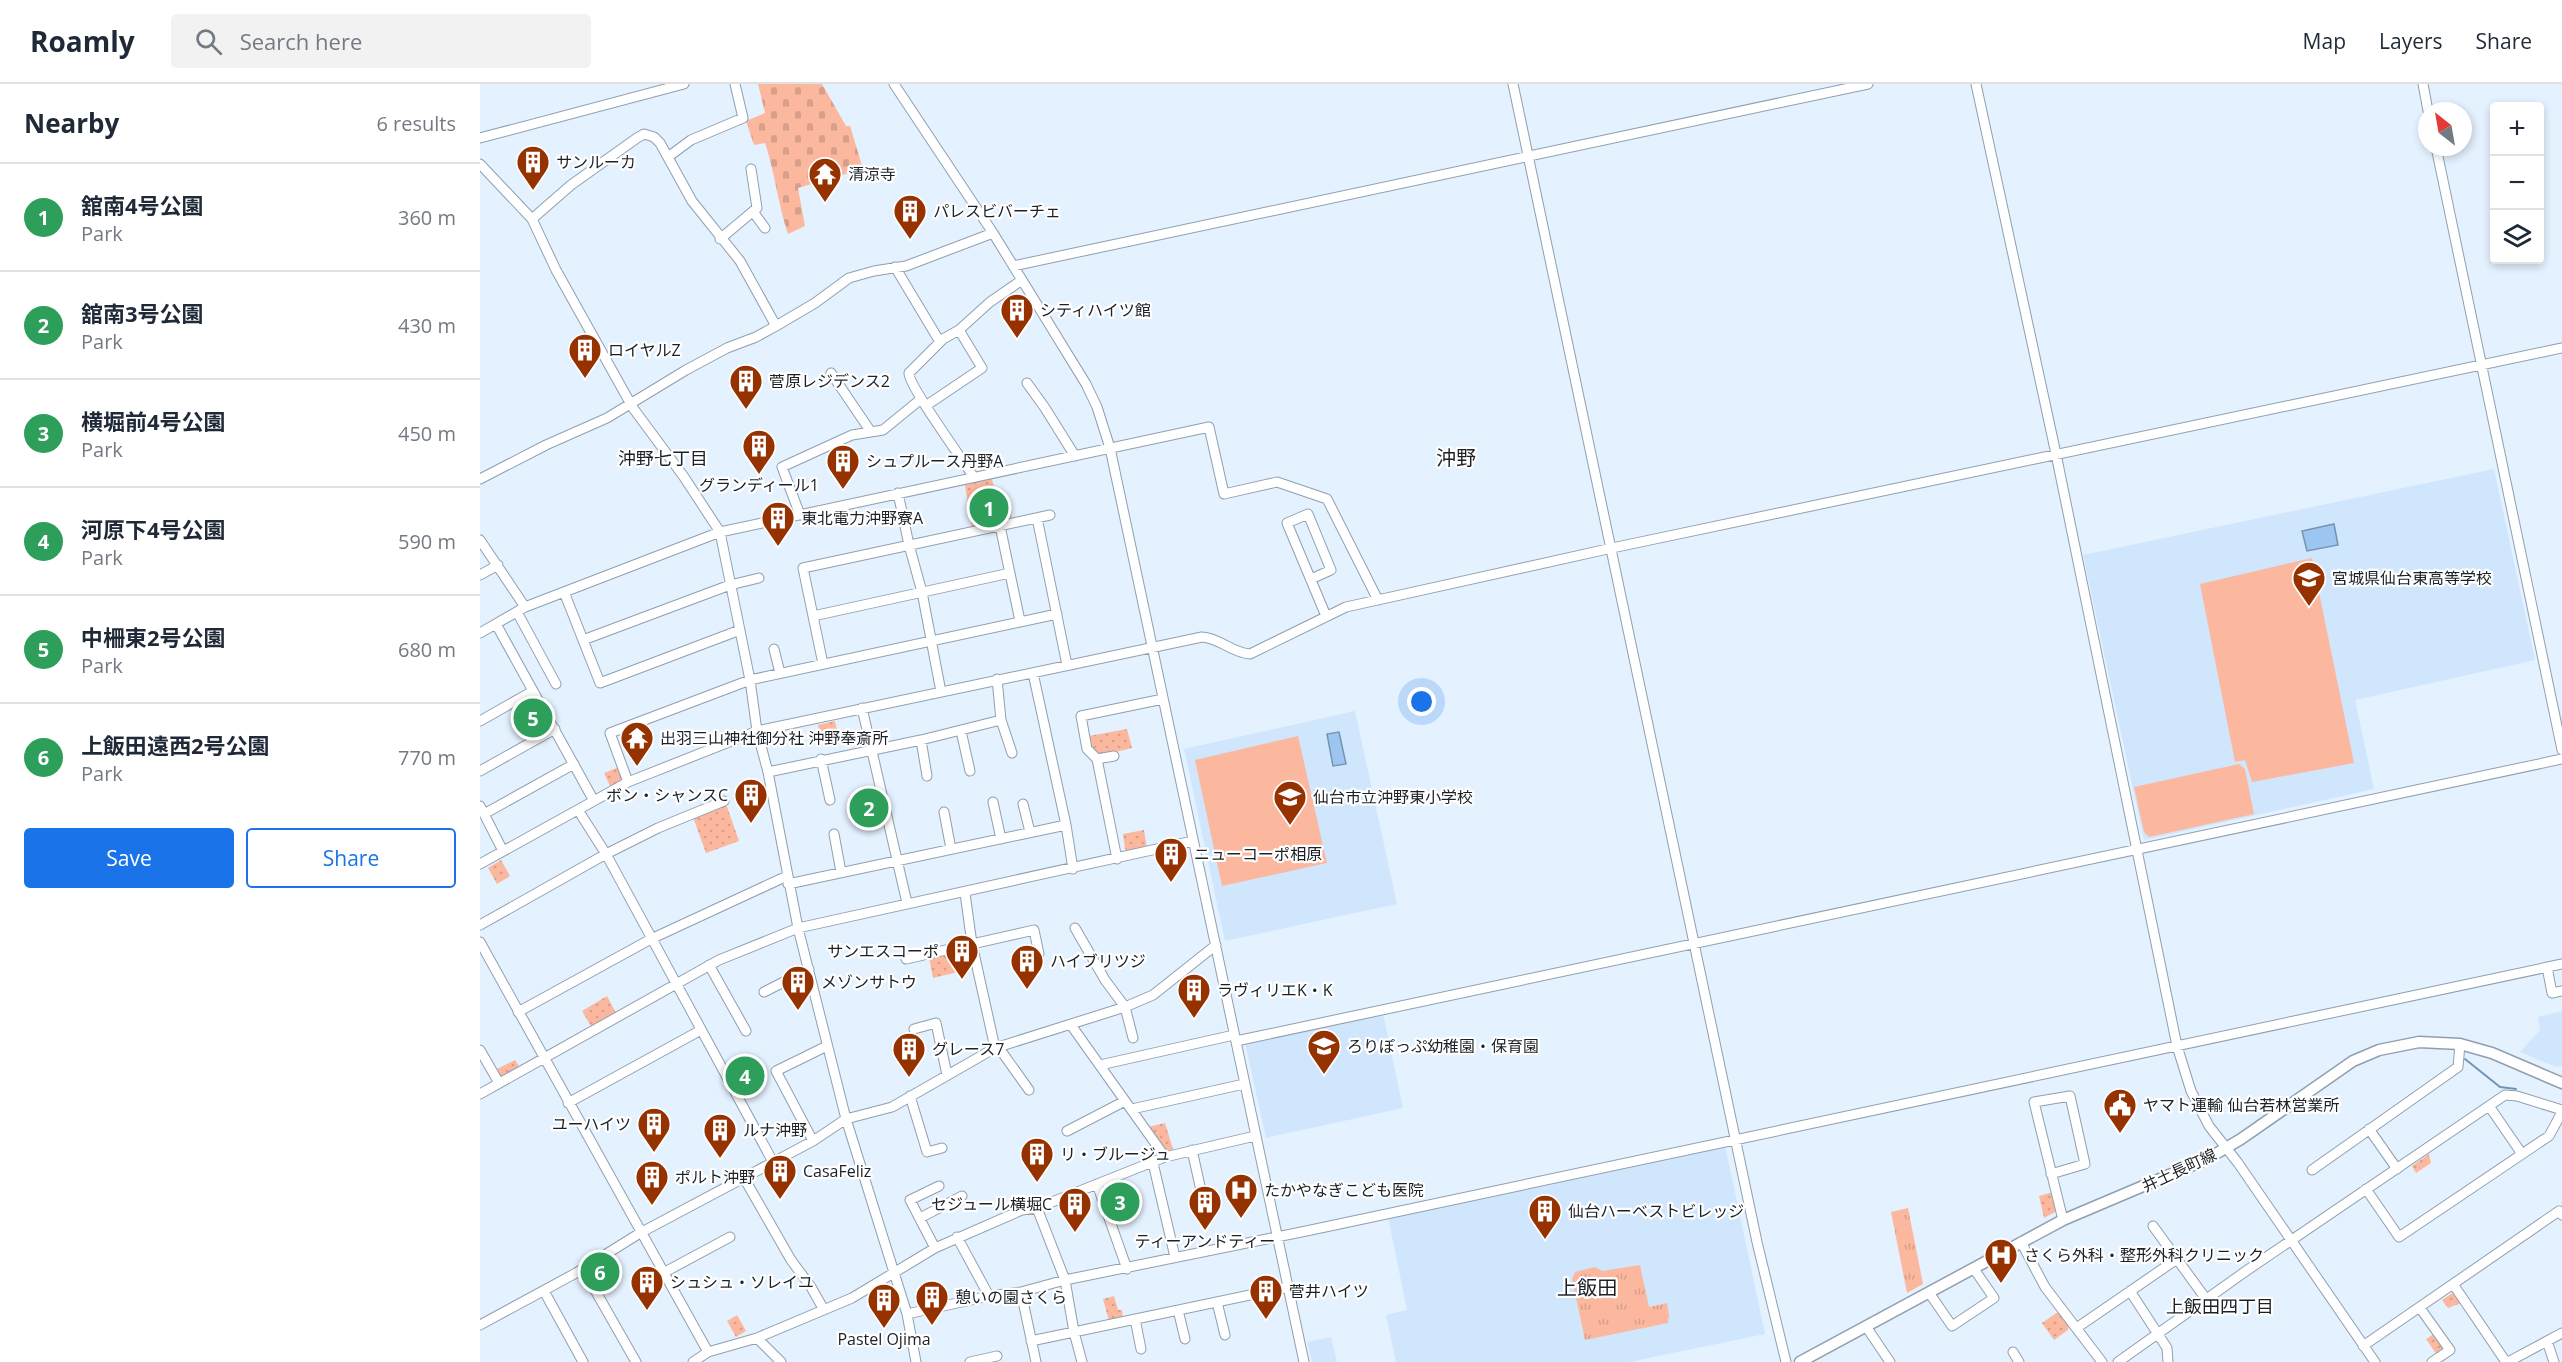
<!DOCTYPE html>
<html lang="en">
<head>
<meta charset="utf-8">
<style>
  :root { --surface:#fff; --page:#f2f2f3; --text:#1f2937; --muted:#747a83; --line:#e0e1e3; --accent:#1a73e8 }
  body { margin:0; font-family:"Open Sans","Noto Sans JP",sans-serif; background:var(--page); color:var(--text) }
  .controls { position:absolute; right:18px; top:18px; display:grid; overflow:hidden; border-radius:6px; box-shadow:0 3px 9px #0003 }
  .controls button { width:54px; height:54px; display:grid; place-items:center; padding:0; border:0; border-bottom:2px solid var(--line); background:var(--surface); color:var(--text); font:30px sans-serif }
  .compass { position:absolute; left:1938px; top:18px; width:54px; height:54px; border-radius:50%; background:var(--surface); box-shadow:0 3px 9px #0003; rotate:329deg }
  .you { position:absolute; left:942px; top:618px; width:21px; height:21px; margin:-15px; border:4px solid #fff; border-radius:50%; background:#1a73e8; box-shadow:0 0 0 9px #1a73e833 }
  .badge { display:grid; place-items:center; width:39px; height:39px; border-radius:50%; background:var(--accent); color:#fff; font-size:20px; font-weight:700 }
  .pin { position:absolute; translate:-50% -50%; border:3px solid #fff; box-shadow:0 2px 6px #0006 }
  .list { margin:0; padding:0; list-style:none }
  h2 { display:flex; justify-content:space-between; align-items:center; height:78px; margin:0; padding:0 24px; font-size:26px }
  h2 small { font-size:20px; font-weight:400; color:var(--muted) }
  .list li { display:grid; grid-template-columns:39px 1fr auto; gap:18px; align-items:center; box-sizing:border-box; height:108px; padding:0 24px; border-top:2px solid var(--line) }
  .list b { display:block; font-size:22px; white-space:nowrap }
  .list p { margin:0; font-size:20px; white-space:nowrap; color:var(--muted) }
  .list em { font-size:20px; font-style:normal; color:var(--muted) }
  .actions { display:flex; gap:12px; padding:18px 24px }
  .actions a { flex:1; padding:14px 0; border:2px solid var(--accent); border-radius:6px; text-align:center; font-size:21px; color:var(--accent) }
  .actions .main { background:var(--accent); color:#fff }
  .icon { flex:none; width:33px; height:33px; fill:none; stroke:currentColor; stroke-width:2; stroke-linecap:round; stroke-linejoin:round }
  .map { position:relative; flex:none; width:2082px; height:1278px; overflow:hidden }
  header { display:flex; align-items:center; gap:36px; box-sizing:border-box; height:84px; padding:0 30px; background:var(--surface); border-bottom:2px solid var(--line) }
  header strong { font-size:28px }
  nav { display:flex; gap:33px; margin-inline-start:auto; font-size:21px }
  .search { width:420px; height:54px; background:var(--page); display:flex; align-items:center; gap:15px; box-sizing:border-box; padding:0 21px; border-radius:6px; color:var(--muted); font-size:22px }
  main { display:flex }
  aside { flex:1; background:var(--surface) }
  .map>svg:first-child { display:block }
</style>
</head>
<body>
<header>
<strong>Roamly</strong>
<div class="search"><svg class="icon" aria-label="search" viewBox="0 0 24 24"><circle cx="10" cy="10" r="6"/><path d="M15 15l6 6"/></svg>Search here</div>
<nav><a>Map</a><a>Layers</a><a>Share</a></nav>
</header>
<main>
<aside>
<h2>Nearby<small>6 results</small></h2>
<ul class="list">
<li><span class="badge" style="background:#2e9e5b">1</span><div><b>舘南4号公園</b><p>Park</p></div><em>360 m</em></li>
<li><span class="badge" style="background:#2e9e5b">2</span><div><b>舘南3号公園</b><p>Park</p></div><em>430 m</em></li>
<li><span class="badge" style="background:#2e9e5b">3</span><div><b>横堀前4号公園</b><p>Park</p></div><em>450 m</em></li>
<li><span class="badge" style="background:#2e9e5b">4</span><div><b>河原下4号公園</b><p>Park</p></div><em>590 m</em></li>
<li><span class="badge" style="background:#2e9e5b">5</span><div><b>中柵東2号公園</b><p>Park</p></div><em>680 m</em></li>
<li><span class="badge" style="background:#2e9e5b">6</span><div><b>上飯田遠西2号公園</b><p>Park</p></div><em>770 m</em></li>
</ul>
<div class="actions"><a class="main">Save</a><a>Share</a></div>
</aside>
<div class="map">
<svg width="2082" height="1278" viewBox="0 0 2082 1278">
  <defs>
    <pattern id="grass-tufts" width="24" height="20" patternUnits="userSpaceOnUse" patternTransform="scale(1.5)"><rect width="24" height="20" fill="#fcb89f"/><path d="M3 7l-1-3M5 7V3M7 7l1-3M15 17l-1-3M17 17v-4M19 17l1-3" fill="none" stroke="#d79e89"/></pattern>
    <pattern id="cemetery-stones" width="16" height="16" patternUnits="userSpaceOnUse" patternTransform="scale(1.5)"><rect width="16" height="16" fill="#fcb89f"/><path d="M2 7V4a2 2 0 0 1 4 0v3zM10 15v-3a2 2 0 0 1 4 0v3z" fill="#d79e89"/></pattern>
    <pattern id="park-dots" width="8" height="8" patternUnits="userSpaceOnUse" patternTransform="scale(1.5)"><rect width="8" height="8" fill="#fcb89f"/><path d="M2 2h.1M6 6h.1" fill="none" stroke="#d79e89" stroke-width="1.8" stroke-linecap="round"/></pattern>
  </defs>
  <rect width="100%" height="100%" fill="#e4f1fe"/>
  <path fill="#d0e6fd" d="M2014,385L2055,576L1875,616L1894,705L1664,756L1603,471Z
    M875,627L917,820L745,857L704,665Z
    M2082,927V982L2076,983L2040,968L2060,946L2058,933Z
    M903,929L923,1024L786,1054L765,958Z
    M1245,1061L1285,1250L1149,1278H916L906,1231L927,1226L908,1133Z
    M851,1253L857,1278H832L827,1258Z"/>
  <path fill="url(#grass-tufts)" d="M1428,1124L1443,1200L1427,1209L1411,1128Z
    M1160,1181L1169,1223L1187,1219L1190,1238L1188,1232V1239L1105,1256L1092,1195L1095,1188L1115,1183L1122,1187Z"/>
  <path fill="url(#cemetery-stones)" d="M278,0H342L366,42H370L383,85L318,104L325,142L308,150C298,120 295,89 285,59L274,61L266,37L285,29Z"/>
  <path fill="url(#park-dots)" d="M512,395L515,407L521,408L532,433L492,443L485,401Z
    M52,613L71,644L52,655L34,623Z
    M355,637L358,652L342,656L338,641Z
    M647,645L652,664L619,672L611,664L609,652Z
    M139,683L143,696L130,702L124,689Z
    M396,702L406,741L381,745L373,708Z
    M246,720L259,757L226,769L213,733Z
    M664,746L667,764L650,769L645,765L643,750Z
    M21,776L30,792L17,800L8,784Z
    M474,868L478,888L453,894L449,874Z
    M323,894L328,896L330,910L321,914L311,899Z
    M127,912L136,929L112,944L102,927Z
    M35,976L39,982L19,994L15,986Z
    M267,979L277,995L272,999L276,1007L268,1011L253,988Z
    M685,1039L693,1065L687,1068L668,1043Z
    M1949,1070L1951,1079L1936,1089L1932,1082Z
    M644,1095L656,1124L632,1133L623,1111L624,1103Z
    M1573,1108L1577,1122L1575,1128L1564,1134L1559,1112Z
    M123,1177L132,1191L115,1200L108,1186Z
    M1974,1208L1981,1219L1968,1224L1962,1216Z
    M634,1212L638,1226H642L643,1234L629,1237L623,1215Z
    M1578,1228L1589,1241L1588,1246L1574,1256L1562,1239Z
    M257,1231L266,1247L256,1253L247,1237Z
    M1954,1250L1966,1266L1957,1271L1946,1255Z"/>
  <path fill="#fcb89f" d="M1832,474L1874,679L1772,698L1765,676L1755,678L1720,500Z
    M818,652L847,779L742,802L715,676Z
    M1759,680L1765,685L1774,730L1669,753L1664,748L1654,703Z"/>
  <path fill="#9cc5f0" stroke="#7594b4" stroke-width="1.5" d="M1854,440L1858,461L1827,467L1822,447Z
    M859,648L866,680L853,682L847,650Z"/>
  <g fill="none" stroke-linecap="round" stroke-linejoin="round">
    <path stroke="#7594b4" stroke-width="2" d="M1985,975L2020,1003L2036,1005"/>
    <defs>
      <path id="minor" d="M414,0L513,149L606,300L617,323L630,364L824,1278
        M1033,0L1277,1158L1306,1278
        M1496,0L1576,370L1697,962L1711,1007L1729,1042L1758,1079L1895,1278
        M1943,0L1948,27
        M0,54L204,0
        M1956,63L2082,666
        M188,73L211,56L263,34L255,0
        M0,80L52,135L76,186L153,324L204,393L240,448L270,596L277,647L288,688L318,844L366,1035L427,1230L436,1278
        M274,129L285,144
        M52,135L91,101L157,54L164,50L174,53L180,59L212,117L260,177L296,242
        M240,155L277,124L271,85
        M533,182L1388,0
        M415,183L460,258
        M351,289L391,348
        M547,299L565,324L595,372
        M447,321L502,284L479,246
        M493,392C483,376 428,301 429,289L463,255L479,246L510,218L542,196
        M0,395L66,361L127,334L206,286L247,264L276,253L296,242L335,219L369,194L394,187L426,182L513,149
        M418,409L429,461L442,508L461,608
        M320,431L302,383L372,351L403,346L441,315
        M557,434L587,581
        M520,442L540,537
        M0,456L45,523
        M0,491L18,481
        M831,495L851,486L828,430L807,439L846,532
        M84,508L120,599L260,546
        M37,528L76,600
        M333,532L530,489
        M16,540L114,717
        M0,549L45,523L240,448L729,343L744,410L797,398L847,415L898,516
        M103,556L250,501L279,494
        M294,565L300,589
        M343,580L323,484L570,431
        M553,589L586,741L593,785
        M517,595L521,636L532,669
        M382,624L427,819
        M0,637L53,607
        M481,647L490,687
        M441,656L447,692
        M341,675L350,716
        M617,675L634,672
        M0,687L75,645
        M288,688L441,656L521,636
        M148,698L130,649L270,596L577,530
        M513,718L521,755
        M543,720L550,748
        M0,722L23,767
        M98,726L126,770L293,1078
        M464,728L471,765
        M4,730L94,680
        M354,750L361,788
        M637,775L617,675L607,665L601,632L683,615
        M0,780L148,698L277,647L722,553C740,554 752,569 770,570L866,523L1132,464L2082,264
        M308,800L586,741
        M485,809L492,860L515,964
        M0,841L126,770L178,744L244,717
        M595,844L625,896L645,923L653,954
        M0,858L228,1268
        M426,875L554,846L559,870
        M229,881L266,947
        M2067,883L2072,909L2082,907
        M284,908L329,885
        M38,928L171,855L307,792
        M591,941L685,1073
        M434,945L456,939L467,991
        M756,957L2082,675
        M519,964L549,1006
        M0,966L19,999
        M620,981L754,951
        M0,1010L239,876L318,844L713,757
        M430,1012L447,1068L462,1064
        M88,1019L221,946
        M2009,1022L2042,1070
        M652,1025L764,1000
        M1889,1045L1917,1085
        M587,1047L645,1017
        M333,1057L296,987L347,962
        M712,1066L722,1111
        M673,1079L695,1173
        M1832,1086L1978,983L1980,960
        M1571,1090L1605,1080L1590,1012L1554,1018L1583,1136
        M264,1094L311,1176L331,1203L344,1226
        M617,1100L647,1185
        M1886,1105L1919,1153L2069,1052L2082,1028
        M557,1124L585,1196L594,1248L602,1278
        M440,1134L482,1112
        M1673,1142L1726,1215
        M477,1153L509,1212
        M1541,1158L1565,1203L1622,1278
        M455,1164L430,1116L459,1102
        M103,1185L156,1278
        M183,1189L250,1153
        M1973,1200L2026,1278
        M64,1207L103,1278
        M1650,1207L1687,1264L1688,1278
        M541,1208L556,1278
        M1450,1210L1472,1242L1514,1214L1494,1185
        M737,1218L745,1251
        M1940,1224L1970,1266L1952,1278
        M698,1226L705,1255
        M427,1230L509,1212L541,1208L585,1196L831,1146L2082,880
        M655,1235L661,1265
        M0,1241L96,1189L160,1149L333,1057L366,1035L412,1023L515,964L645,923L673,911L736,861
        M1598,1243L1697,1175
        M1387,1244L1410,1278
        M277,1254L301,1278
        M551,1257L808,1203
        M2067,1257L2074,1278
        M1883,1262L2079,1127L2082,1131
        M1533,1268L1539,1278
        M213,1278L228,1268L277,1254L372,1214L455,1164L542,1126L557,1124L685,1073L775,1052
        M490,1278L517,1272
        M1638,1278L1766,1187L2025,1011L2037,1012L2082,1026
        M2028,1278L2082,1249"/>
      <path id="major" d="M1320,1278L1583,1136L1727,1075L1761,1055L1873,977L1899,966L1939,958L1980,960L2012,969L2082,999"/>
    </defs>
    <use href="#minor" stroke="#909faf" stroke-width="11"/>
    <use href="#major" stroke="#909faf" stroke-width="13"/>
    <use href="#minor" stroke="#fff" stroke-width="9"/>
    <use href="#major" stroke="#fff" stroke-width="10"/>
  </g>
  <defs>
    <symbol id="building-pin" viewBox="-11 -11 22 30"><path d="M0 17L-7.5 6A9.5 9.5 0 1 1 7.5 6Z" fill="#963200" stroke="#fff"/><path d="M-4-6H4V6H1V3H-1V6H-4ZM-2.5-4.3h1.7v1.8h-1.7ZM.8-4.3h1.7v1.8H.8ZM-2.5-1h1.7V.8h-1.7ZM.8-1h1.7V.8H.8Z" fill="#fff"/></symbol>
    <symbol id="temple-pin" viewBox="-11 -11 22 30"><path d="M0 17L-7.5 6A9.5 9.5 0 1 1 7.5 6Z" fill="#963200" stroke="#fff"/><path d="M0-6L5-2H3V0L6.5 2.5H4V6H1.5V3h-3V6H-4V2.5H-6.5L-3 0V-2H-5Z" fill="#fff"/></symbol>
    <symbol id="school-pin" viewBox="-11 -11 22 30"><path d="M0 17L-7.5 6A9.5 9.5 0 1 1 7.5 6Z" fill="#963200" stroke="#fff"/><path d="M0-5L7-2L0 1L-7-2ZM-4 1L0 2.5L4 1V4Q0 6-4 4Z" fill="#fff"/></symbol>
    <symbol id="civic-pin" viewBox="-11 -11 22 30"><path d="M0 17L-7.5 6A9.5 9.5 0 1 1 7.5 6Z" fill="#963200" stroke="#fff"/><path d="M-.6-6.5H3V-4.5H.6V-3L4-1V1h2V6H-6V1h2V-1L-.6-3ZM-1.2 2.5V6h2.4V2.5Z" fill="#fff"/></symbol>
    <symbol id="hospital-pin" viewBox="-11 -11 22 30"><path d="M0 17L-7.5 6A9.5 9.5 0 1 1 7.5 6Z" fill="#963200" stroke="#fff"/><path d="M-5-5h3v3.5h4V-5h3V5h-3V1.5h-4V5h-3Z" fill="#fff"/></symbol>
  </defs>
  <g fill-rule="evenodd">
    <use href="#building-pin" x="34" y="59" width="38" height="52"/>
    <use href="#temple-pin" x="326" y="71" width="38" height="52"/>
    <use href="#building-pin" x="411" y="108" width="38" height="52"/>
    <use href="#building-pin" x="518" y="207" width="38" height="52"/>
    <use href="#building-pin" x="86" y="247" width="38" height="52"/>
    <use href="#building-pin" x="247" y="278" width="38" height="52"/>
    <use href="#building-pin" x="260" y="343" width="38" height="52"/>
    <use href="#building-pin" x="344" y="358" width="38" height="52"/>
    <use href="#building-pin" x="279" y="415" width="38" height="52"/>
    <use href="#school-pin" x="1810" y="475" width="38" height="52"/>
    <use href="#temple-pin" x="138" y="635" width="38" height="52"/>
    <use href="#building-pin" x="252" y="692" width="38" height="52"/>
    <use href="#school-pin" x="791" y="694" width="38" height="52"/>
    <use href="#building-pin" x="672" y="751" width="38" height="52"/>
    <use href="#building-pin" x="463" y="848" width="38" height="52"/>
    <use href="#building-pin" x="528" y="858" width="38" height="52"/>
    <use href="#building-pin" x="299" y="879" width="38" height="52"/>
    <use href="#building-pin" x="695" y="887" width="38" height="52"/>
    <use href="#school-pin" x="825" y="943" width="38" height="52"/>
    <use href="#building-pin" x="410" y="946" width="38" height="52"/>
    <use href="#civic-pin" x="1621" y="1002" width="38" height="52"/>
    <use href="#building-pin" x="155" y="1021" width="38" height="52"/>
    <use href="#building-pin" x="221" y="1027" width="38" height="52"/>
    <use href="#building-pin" x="538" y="1051" width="38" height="52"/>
    <use href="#building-pin" x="281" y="1068" width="38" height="52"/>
    <use href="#building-pin" x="153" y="1074" width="38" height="52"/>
    <use href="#hospital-pin" x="742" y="1087" width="38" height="52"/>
    <use href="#building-pin" x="706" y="1099" width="38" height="52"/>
    <use href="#building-pin" x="576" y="1101" width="38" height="52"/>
    <use href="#building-pin" x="1046" y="1108" width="38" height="52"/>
    <use href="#hospital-pin" x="1502" y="1152" width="38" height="52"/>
    <use href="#building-pin" x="148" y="1179" width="38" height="52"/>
    <use href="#building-pin" x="767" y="1188" width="38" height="52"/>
    <use href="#building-pin" x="433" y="1194" width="38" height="52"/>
    <use href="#building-pin" x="385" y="1197" width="38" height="52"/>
  </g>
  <g text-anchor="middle" stroke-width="4.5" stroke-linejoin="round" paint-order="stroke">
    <g font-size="16" fill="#1b2127" stroke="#fff" text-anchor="start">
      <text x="76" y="84">サンルーカ</text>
      <text x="368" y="96">清涼寺</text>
      <text x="453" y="133">パレスビバーチェ</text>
      <text x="560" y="232">シティハイツ館</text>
      <text x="128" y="272">ロイヤルZ</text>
      <text x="289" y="303">菅原レジデンス2</text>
      <text x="386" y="383">シュプルース丹野A</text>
      <text x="279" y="407" text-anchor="middle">グランディール1</text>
      <text x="321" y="440">東北電力沖野寮A</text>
      <text x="1852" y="500">宮城県仙台東高等学校</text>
      <text x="180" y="660">出羽三山神社御分社 沖野奉斎所</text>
      <text x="248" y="717" text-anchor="end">ボン・シャンスC</text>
      <text x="833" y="719">仙台市立沖野東小学校</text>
      <text x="714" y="776">ニューコーポ相原</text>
      <text x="459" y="873" text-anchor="end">サンエスコーポ</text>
      <text x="570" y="883">ハイブリツジ</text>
      <text x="341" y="904">メゾンサトウ</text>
      <text x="737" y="912">ラヴィリエK・K</text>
      <text x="867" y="968">ろりぽっぷ幼稚園・保育園</text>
      <text x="452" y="971">グレース7</text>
      <text x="1663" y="1027">ヤマト運輸 仙台若林営業所</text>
      <text x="151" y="1046" text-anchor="end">ユーハイツ</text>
      <text x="263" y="1052">ルナ沖野</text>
      <text x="580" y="1076">リ・ブルージュ</text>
      <text x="323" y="1093">CasaFeliz</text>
      <text x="195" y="1099">ポルト沖野</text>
      <text x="784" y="1112">たかやなぎこども医院</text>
      <text x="572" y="1126" text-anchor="end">セジュール横堀C</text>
      <text x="1088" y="1133">仙台ハーベストビレッジ</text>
      <text x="725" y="1163" text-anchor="middle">ティーアンドティー</text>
      <text x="1544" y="1177">さくら外科・整形外科クリニック</text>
      <text x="190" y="1204">シュシュ・ソレイユ</text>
      <text x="809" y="1213">菅井ハイツ</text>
      <text x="475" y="1219">憩いの園さくら</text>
      <text x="404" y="1261" text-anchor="middle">Pastel Ojima</text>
    </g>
    <g font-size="16" fill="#1b2127" stroke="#fff">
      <text transform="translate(1699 1086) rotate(-25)" y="6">井土長町線</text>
    </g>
    <g font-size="18" fill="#1b2127" stroke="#fff">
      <text x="183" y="381">沖野七丁目</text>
      <text x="1740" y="1229">上飯田四丁目</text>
    </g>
    <g font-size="20" fill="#1b2127" stroke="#fff">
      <text x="976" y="381">沖野</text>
      <text x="1107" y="1211">上飯田</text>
    </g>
  </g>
</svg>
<div class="controls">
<button>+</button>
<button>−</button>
<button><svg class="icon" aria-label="layers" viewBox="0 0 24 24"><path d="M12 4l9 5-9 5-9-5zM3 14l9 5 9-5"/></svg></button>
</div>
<svg class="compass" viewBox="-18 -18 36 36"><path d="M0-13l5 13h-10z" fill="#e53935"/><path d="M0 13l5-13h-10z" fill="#747a83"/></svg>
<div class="you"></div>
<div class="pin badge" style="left:509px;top:424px;background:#2e9e5b">1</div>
<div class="pin badge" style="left:389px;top:724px;background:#2e9e5b">2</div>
<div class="pin badge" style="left:640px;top:1118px;background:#2e9e5b">3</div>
<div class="pin badge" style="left:265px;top:992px;background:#2e9e5b">4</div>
<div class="pin badge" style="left:53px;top:634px;background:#2e9e5b">5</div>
<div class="pin badge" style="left:120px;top:1188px;background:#2e9e5b">6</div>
</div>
</main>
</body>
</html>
